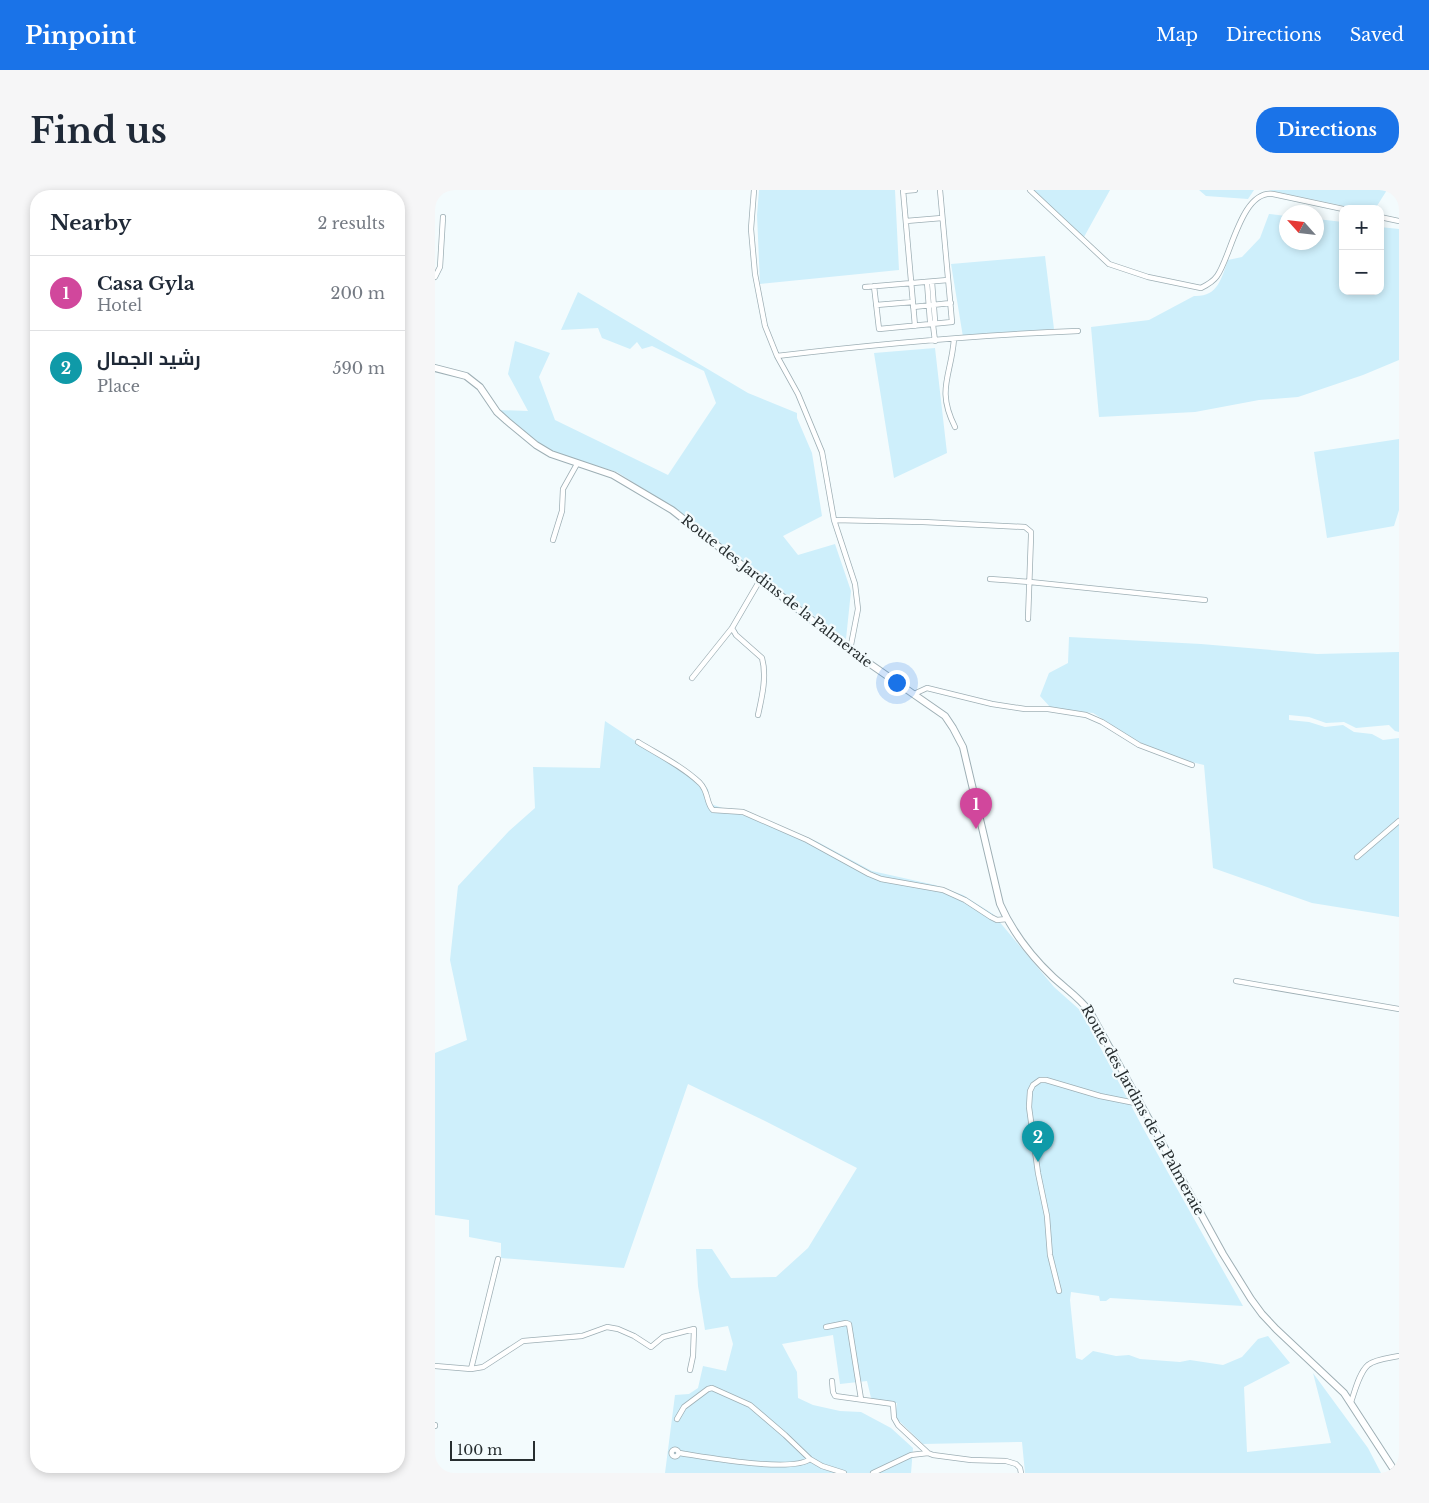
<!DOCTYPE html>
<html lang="en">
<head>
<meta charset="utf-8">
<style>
  :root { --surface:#fff; --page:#f6f6f7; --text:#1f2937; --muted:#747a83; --line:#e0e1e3; --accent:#1a73e8 }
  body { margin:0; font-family:"Libre Baskerville",Cairo,serif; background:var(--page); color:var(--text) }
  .controls { position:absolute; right:15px; top:15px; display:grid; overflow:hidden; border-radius:10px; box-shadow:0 2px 8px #0003 }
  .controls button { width:45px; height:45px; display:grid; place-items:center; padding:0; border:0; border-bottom:1px solid var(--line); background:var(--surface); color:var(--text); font:25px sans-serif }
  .compass { position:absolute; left:844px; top:15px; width:45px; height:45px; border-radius:50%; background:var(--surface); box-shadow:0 2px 8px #0003; rotate:297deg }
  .scale { position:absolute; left:15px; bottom:12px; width:85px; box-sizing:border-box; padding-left:5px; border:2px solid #272e30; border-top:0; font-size:14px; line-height:18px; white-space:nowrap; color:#272e30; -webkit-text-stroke:4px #f3fbfd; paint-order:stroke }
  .you { position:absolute; left:461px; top:492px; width:18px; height:18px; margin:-12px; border:4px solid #fff; border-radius:50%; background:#1a73e8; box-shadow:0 0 0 8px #1a73e833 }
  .badge { display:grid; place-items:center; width:32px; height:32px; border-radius:50%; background:var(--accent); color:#fff; font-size:16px; font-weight:700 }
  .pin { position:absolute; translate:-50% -41px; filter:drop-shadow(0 1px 2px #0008) }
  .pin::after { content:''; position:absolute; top:26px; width:18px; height:15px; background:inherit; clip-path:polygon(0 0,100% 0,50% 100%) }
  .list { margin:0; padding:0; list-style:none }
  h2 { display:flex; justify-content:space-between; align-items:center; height:65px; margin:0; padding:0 20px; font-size:21px }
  h2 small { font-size:16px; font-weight:400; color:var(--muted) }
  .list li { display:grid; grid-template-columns:32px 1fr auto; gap:15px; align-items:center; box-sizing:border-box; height:75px; padding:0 20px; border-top:1px solid var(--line) }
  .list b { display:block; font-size:19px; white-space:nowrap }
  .list p { margin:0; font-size:16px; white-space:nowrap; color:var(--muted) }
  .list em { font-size:16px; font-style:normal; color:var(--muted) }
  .map { position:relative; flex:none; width:964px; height:1283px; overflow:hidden; border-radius:20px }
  header { display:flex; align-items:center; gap:30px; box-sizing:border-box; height:70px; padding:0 25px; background:var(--accent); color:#fff }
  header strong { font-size:24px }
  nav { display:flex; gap:28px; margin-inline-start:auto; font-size:18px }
  .intro { display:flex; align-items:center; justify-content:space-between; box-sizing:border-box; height:120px; padding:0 30px }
  h1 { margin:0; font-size:35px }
  .button { padding:12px 22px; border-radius:20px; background:var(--accent); color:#fff; font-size:18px; font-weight:700 }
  main { display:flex; gap:30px; padding:0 30px }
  aside { flex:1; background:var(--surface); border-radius:20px; box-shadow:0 2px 8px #0003 }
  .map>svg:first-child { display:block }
</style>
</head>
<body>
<header>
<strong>Pinpoint</strong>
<nav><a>Map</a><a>Directions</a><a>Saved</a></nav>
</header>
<div class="intro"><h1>Find us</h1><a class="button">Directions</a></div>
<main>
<aside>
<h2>Nearby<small>2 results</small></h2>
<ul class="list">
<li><span class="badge" style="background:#d1479c">1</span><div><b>Casa Gyla</b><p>Hotel</p></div><em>200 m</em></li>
<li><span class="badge" style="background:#0f9aa8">2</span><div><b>رشيد الجمال</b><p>Place</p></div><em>590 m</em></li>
</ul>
</aside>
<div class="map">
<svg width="964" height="1283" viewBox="0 0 964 1283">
  <rect width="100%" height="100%" fill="#f3fbfd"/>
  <path fill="#ceeffb" d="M324,0H460L464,80L325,94L322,25Z
    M598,0H675L649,47Z
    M764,0H819L813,9L771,6Z
    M833,0H952L940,19H923Z
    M834,24L851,26L852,52H882V29L908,32V101H945V37L964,39V170L928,185L863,207L824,210L760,222L664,227L656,137L714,130L759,106C783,107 786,89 793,70L807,67L825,48Z
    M610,66L619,139L528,147L516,74Z
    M143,102L313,203L362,223V228L377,263L387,326L348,346L363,365L400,354L416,401L411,449L311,376L310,373L277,351L251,329L254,323L251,321L249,326L235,314L227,311L182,282L116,262L62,220L93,221L73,184L80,151L115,163L104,187L120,230L233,285L281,213L269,181L217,156L207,159L202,152L195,159L167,148L163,138L126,140Z
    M500,158L512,263L459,288L439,163Z
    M964,249V320L959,336L892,348L879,262Z
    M634,447L766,454L882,464L964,462V542L960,541L954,535L921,538L909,532L891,533L874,527L854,525V530L874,532L890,537L908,535L919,542L937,544L948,550L964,548V727L877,713L778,678L769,575L740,568L702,551L658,523L616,518L605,506L614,483L633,473Z
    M170,531L273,599L276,614L381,651L437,681L500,695L528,705L558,724L619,797L646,821L708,938L808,1116L675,1108L671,1111H665L664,1106L636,1102L635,1110L641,1168L647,1170L658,1161L681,1166L694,1165L705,1169L745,1172L755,1170L788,1175L807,1167L823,1149L833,1146L855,1173L809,1197L812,1262L896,1253L878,1183L933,1258L946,1283H590L587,1252L488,1254L460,1227L462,1213L437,1212L432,1191L405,1194L398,1145L347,1154L362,1182L363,1208L378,1215L405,1221L426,1222L456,1238L478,1258L476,1283H230L240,1205L254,1204L263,1198L268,1176L291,1181L298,1154L293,1136L270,1140L263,1096L261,1059H277L296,1088L341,1087L373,1058L422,978L332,932L253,894L189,1078L66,1068V1053L34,1047V1030L0,1025V863L32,850L15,770L23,696L74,641L100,618L98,577L165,578Z"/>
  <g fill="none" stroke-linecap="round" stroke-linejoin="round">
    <defs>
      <path id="street" d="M319,0L316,39L320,84L330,136L342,166L363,204L387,262L399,330L420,394L423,419L415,460
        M468,0L480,136
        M595,0L674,74L713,87L766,98C772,95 778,92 782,86C796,67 806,0 838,4L908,19
        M468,1L480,0
        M945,27L964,31
        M471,31L507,28
        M0,87L5,77L8,27
        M492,92L495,131L498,135L500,151
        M497,92L500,131L498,135
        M439,96L444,139L517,132L505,0
        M430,97L513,90
        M441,115L478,112
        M478,117L516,113
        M519,149C516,187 501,199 520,237
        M342,166C442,154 542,145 643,141
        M399,330L488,332L590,337L596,342V346L593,429
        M118,350L127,321L128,299L142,274
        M555,389L595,392L770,410
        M297,438L301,445L327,468C332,486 327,507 323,525
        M257,488L297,438L325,390
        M479,504L492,498L557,514L590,519H613L651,525L667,532L704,555L757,575
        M203,552C224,565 247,576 265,593C274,602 271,614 278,620L308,622L372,650L434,684L446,689L508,700L530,710L556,727L562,730L572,729
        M922,667L964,631
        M801,791L964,819
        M624,1101L615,1065L612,1026L603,983L594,917L595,901L598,895L605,890H611L665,906L705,914
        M391,1137L411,1133L414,1134L426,1209
        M0,1176L36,1179L48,1177L88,1151L147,1146L172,1137L183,1139L199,1146L216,1157L228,1147L259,1139L258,1166L255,1180
        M36,1179L63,1069
        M397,1191L398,1202L400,1206L458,1214L459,1228L463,1235L493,1263L498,1265L536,1270L571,1271L581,1274L585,1278L586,1283
        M916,1212C920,1201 924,1183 933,1175C941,1169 955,1168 964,1166
        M242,1229L249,1217L273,1199L277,1198L315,1215L350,1245L375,1269L387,1276L409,1283
        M0,1235V1236
        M236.5 1263a3.5 3.5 0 1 1 7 0a3.5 3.5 0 1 1-7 0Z
        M244,1263C271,1267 357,1283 375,1269
        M438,1283L476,1265L493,1263"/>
      <path id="secondary" d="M0,178L31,186L45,197L62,222L72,231L101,255L116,264L178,285L237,320L415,460L510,526L518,538L528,557L565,714C577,741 597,767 618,787C631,799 645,808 655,822L788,1064L816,1109L827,1124L841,1139L909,1203L961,1283"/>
    </defs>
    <use href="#street" stroke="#9eafb5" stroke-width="6"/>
    <use href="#secondary" stroke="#9eafb5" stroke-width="8"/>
    <use href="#street" stroke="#fff" stroke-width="4.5"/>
    <use href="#secondary" stroke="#fff" stroke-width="6"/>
  </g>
  <g text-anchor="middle" stroke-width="4.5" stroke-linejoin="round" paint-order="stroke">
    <g font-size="14" fill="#272e30" stroke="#f3fbfd">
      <text transform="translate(342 401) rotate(38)" y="5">Route des Jardins de la Palmeraie</text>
      <text transform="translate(708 920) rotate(61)" y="5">Route des Jardins de la Palmeraie</text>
    </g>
  </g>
</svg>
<div class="controls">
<button>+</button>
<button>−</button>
</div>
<svg class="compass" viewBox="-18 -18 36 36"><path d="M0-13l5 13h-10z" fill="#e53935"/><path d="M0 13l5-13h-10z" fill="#747a83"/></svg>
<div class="scale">100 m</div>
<div class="you"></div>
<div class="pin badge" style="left:541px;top:639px;background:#d1479c">1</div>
<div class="pin badge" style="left:603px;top:972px;background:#0f9aa8">2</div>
</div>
</main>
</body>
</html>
